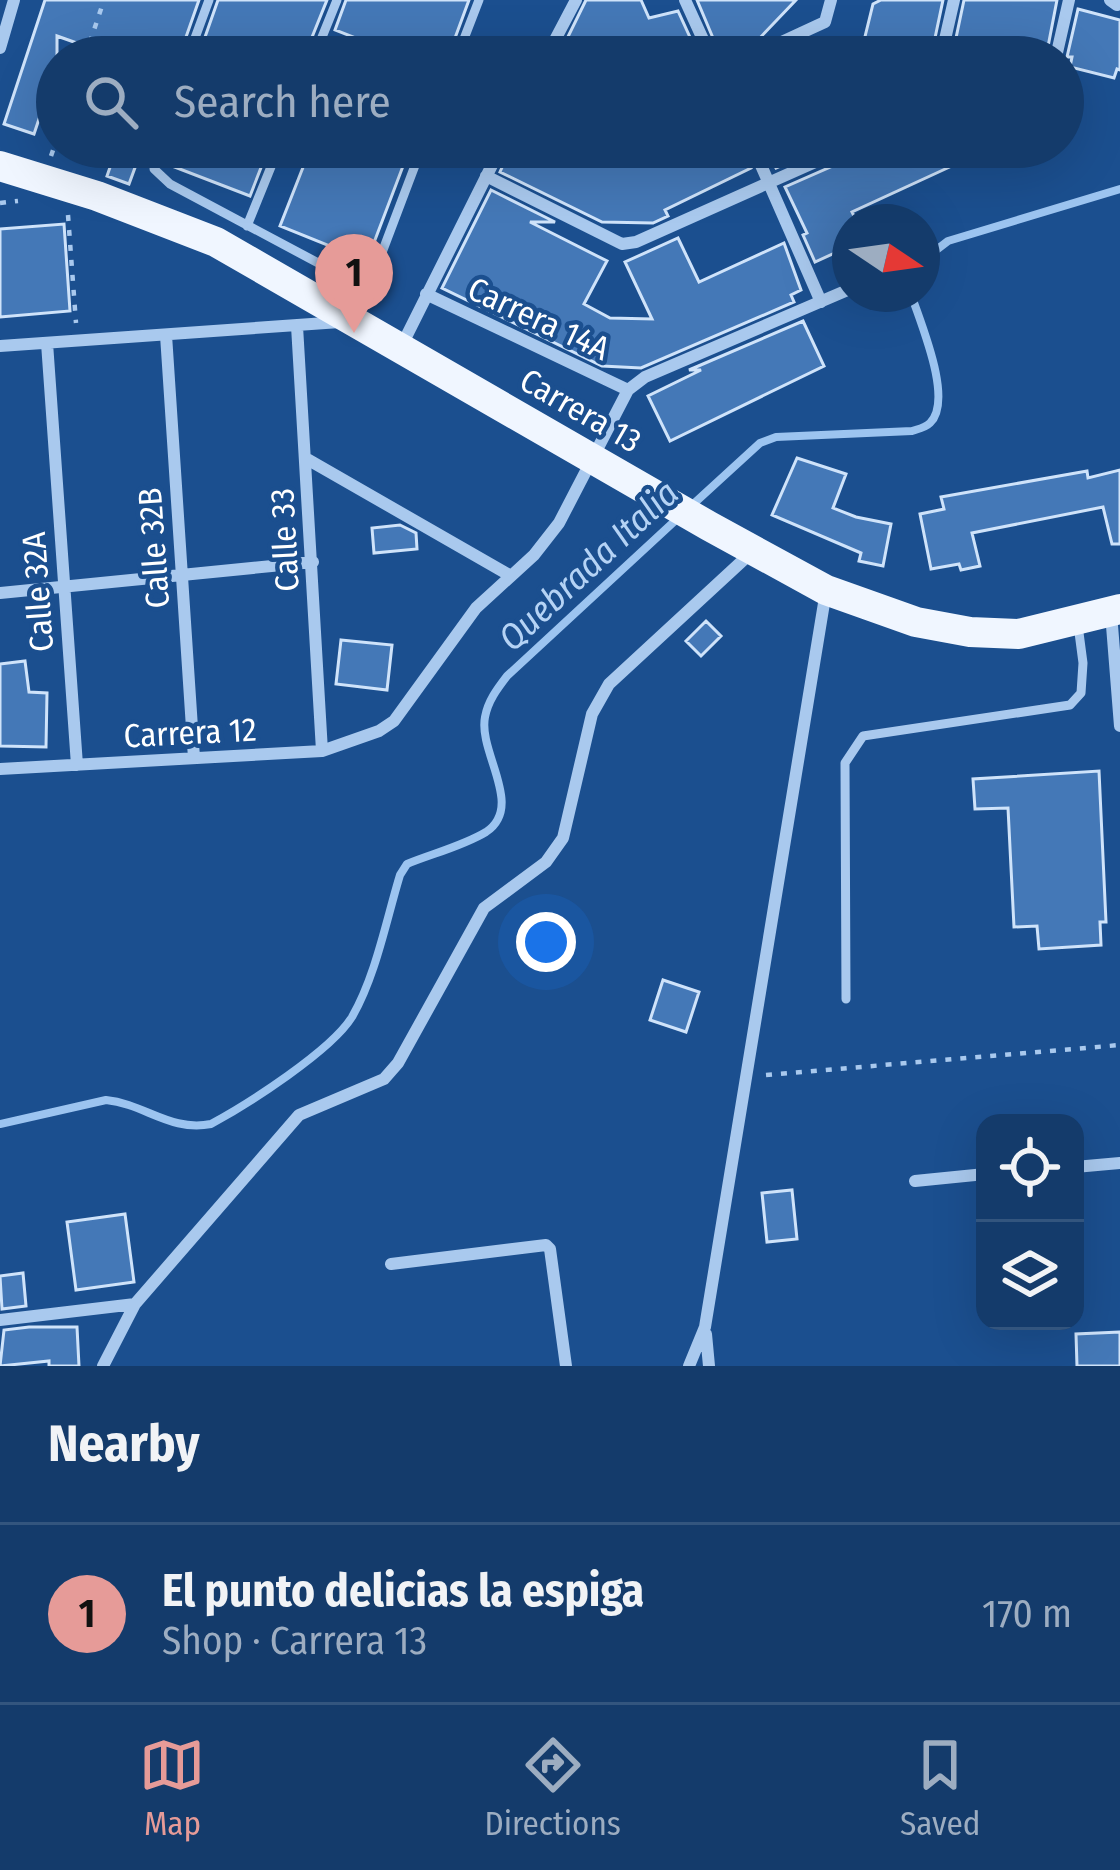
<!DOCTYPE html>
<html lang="en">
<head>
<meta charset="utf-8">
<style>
  :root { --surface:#143b6b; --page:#1d4271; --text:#f1f3f6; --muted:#9dadc1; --line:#33557e; --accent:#e69b98 }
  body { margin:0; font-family:"Fira Sans Condensed",sans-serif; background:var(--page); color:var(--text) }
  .controls { position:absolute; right:36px; bottom:36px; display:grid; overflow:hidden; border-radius:24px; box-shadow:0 12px 48px #0002 }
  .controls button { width:108px; height:108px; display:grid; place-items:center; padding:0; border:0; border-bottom:3px solid var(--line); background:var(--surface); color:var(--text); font:60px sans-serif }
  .compass { position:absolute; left:832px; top:204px; width:108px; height:108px; border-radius:50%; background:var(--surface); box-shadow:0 12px 48px #0002; rotate:103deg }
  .you { position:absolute; left:546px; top:942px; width:42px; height:42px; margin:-30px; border:9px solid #fff; border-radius:50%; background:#1a73e8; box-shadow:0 0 0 18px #1a73e833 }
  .badge { display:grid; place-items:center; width:78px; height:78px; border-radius:50%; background:var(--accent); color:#111; font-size:39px; font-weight:700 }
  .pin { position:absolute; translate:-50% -99px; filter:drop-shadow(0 3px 6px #0008) }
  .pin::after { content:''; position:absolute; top:63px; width:42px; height:36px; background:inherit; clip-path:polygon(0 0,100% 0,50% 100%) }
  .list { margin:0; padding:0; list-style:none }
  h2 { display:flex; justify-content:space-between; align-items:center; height:156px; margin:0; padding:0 48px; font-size:51px }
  h2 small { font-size:39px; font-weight:400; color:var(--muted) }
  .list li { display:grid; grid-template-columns:78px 1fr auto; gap:36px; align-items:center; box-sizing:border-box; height:180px; padding:0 48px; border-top:3px solid var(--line) }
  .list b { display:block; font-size:45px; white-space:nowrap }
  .list p { margin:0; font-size:39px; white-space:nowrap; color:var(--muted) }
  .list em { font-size:39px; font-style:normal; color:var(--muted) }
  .icon { flex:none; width:66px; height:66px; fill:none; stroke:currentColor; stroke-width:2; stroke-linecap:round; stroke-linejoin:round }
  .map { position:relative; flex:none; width:1120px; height:1366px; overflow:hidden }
  .search { position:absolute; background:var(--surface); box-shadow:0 12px 48px #0002; left:36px; right:36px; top:36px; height:132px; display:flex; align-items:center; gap:30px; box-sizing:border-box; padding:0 42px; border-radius:66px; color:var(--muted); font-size:45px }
  .sheet { height:336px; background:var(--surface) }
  nav { display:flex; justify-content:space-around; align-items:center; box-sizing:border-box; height:168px; border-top:3px solid var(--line); background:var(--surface); font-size:33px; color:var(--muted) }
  nav a { display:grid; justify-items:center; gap:6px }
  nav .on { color:var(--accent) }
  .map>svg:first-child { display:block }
</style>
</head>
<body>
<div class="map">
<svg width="1120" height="1366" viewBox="0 0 1120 1366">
  <rect width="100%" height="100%" fill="#1b4f8f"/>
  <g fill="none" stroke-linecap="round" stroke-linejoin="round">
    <path stroke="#9cc4f0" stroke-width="8" d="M922,261L948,241L1120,189
      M689,508L760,443L776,437L912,431C918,429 925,428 930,423C954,400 920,322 911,294
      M0,1124L106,1100C145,1104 170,1132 211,1124C248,1104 331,1051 352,1017C376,975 386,921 400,875L407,864C431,854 463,846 486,832C525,806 478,753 485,717C488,701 497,689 507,676L678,518"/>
  </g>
  <path fill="#4478b7" stroke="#cfe3fa" stroke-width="3" d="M45,0H199L179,57H116L57,36V85L51,83L34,134L4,124Z
    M218,0H327L304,57H198Z
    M346,0H469L448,57H404L335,30Z
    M586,0H641L649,18L678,11L699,57H558Z
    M697,0H796L755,43L741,50L739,57H721Z
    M881,0H943L931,57H860L873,4Z
    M964,0H1057L1046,57H952Z
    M1078,9L1120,20V70L1117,69L1114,78L1070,67L1072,57H1067Z
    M117,147H147L146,156L140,154L129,184L107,176Z
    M165,147H269L250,196L164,163Z
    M311,147H392L408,153L367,261L280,226Z
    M511,147H743L751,168L665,210L668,216L653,223L602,222L500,172Z
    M764,147H823L776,168Z
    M859,147H993L852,212L857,222H850V246L815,262L803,235L807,233L785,187L853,157Z
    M491,190L555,222H530L607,261L584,304L610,318L652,319L625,262L678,238L699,282L784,243L801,290L791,295L794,302L641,368L602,366L442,288Z
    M64,224L70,311L0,317V229Z
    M803,321L824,366L670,441L648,396L701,370H689Z
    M797,458L846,474L833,508L856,517L891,524L883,566L859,561L861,553L772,515Z
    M1120,470V544H1112L1103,507L972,533L980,566L961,570L959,564L931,569L920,514L944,509L941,497L1087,471L1088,478Z
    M400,525L416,533L417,549L374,553L372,528Z
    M706,621L721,636L701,656L686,641Z
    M341,640L392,645L387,690L336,684Z
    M25,661L29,692L47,693L46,747L0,746V664Z
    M1099,771L1106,922H1100L1101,945L1039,949L1037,926L1014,927L1008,808L975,809L973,779Z
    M663,980L699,992L686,1032L650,1020Z
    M792,1190L797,1239L767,1242L762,1193Z
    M125,1214L134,1282L76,1290L67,1222Z
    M23,1273L26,1306L2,1309L0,1276Z
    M29,1327H77L79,1366H49V1361L0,1366L4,1330Z
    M1120,1332V1366H1077L1076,1334Z"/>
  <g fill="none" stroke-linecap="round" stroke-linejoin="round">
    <path stroke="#a9c9ee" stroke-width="4.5" stroke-dasharray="6 9" stroke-linecap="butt" d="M85,57L104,0
      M51,156L57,139
      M0,203L18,201
      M68,215L76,323
      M766,1075L1120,1045"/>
    <path stroke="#a9c9ee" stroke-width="9" d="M188,57L209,0
      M314,57L337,0
      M457,57L479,0
      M156,147L154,169L170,184L367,289
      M247,226L279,147
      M358,316L422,147
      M846,999L845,763L863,736L1070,705L1081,693L1083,663L1078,625"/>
    <path stroke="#a9c9ee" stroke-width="12" d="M685,0L711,57
      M1110,0L1117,5
      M0,48L14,0
      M546,57L576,0
      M749,57L825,22L831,0
      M941,57L954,0
      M1056,57L1069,0
      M753,147L821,302
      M486,176L622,244L636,242L849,147
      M426,294L628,390
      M297,326L322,751
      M166,335L194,758
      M47,343L77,765
      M402,345L501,147
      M0,346L340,322
      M307,459L511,576
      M0,593L313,562
      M1111,613L1120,726
      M0,769L322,751L379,731L394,721L476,608L534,555L559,523L628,390L645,377L850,289
      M1075,1167L1120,1163
      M915,1181L985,1174
      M391,1264L546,1245L550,1249L566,1366
      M0,1320L135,1304
      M706,1334L709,1366
      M103,1366L135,1304L299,1115L384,1079L398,1063L484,908L546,862L563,838L592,714L609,684L752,552
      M689,1366L705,1327L826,591"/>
    <path stroke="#f0f6ff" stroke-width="30" d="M0,166L97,196L216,242L709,526L826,590L916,622L970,632L1019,634L1120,609"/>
  </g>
  <g text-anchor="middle" stroke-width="9" stroke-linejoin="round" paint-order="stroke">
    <g font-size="33" fill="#fff" stroke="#1b4f8f">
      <text transform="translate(539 318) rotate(25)" y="12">Carrera 14A</text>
      <text transform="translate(581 410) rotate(30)" y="12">Carrera 13</text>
      <text transform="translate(284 540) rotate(-93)" y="12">Calle 33</text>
      <text transform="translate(153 548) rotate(-94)" y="12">Calle 32B</text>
      <text transform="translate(37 592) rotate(-94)" y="12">Calle 32A</text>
      <text transform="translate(190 732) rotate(-3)" y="12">Carrera 12</text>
    </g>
    <g font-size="36" font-style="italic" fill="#b5d3f5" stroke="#1b4f8f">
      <text transform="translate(588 565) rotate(-43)" y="13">Quebrada Italia</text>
    </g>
  </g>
</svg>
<div class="controls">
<button><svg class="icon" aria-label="locate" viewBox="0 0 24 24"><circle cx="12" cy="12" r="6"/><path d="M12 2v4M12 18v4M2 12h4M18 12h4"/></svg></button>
<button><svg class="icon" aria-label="layers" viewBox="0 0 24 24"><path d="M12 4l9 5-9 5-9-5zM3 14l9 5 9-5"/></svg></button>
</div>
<svg class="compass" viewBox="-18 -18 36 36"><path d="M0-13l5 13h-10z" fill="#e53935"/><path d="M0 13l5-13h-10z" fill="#9dadc1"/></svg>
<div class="you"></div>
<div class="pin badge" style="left:354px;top:333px">1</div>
<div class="search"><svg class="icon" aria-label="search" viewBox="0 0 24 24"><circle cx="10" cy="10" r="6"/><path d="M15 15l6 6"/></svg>Search here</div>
</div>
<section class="sheet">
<h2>Nearby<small></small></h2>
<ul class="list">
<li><span class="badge">1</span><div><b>El punto delicias la espiga</b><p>Shop · Carrera 13</p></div><em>170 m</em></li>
</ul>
</section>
<nav>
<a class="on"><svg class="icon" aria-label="map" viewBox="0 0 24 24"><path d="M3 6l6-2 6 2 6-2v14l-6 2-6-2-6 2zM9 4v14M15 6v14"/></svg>Map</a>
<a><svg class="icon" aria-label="directions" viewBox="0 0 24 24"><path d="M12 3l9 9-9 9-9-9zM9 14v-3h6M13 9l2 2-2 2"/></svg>Directions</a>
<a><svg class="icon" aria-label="saved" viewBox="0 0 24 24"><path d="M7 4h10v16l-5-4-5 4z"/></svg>Saved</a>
</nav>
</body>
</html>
